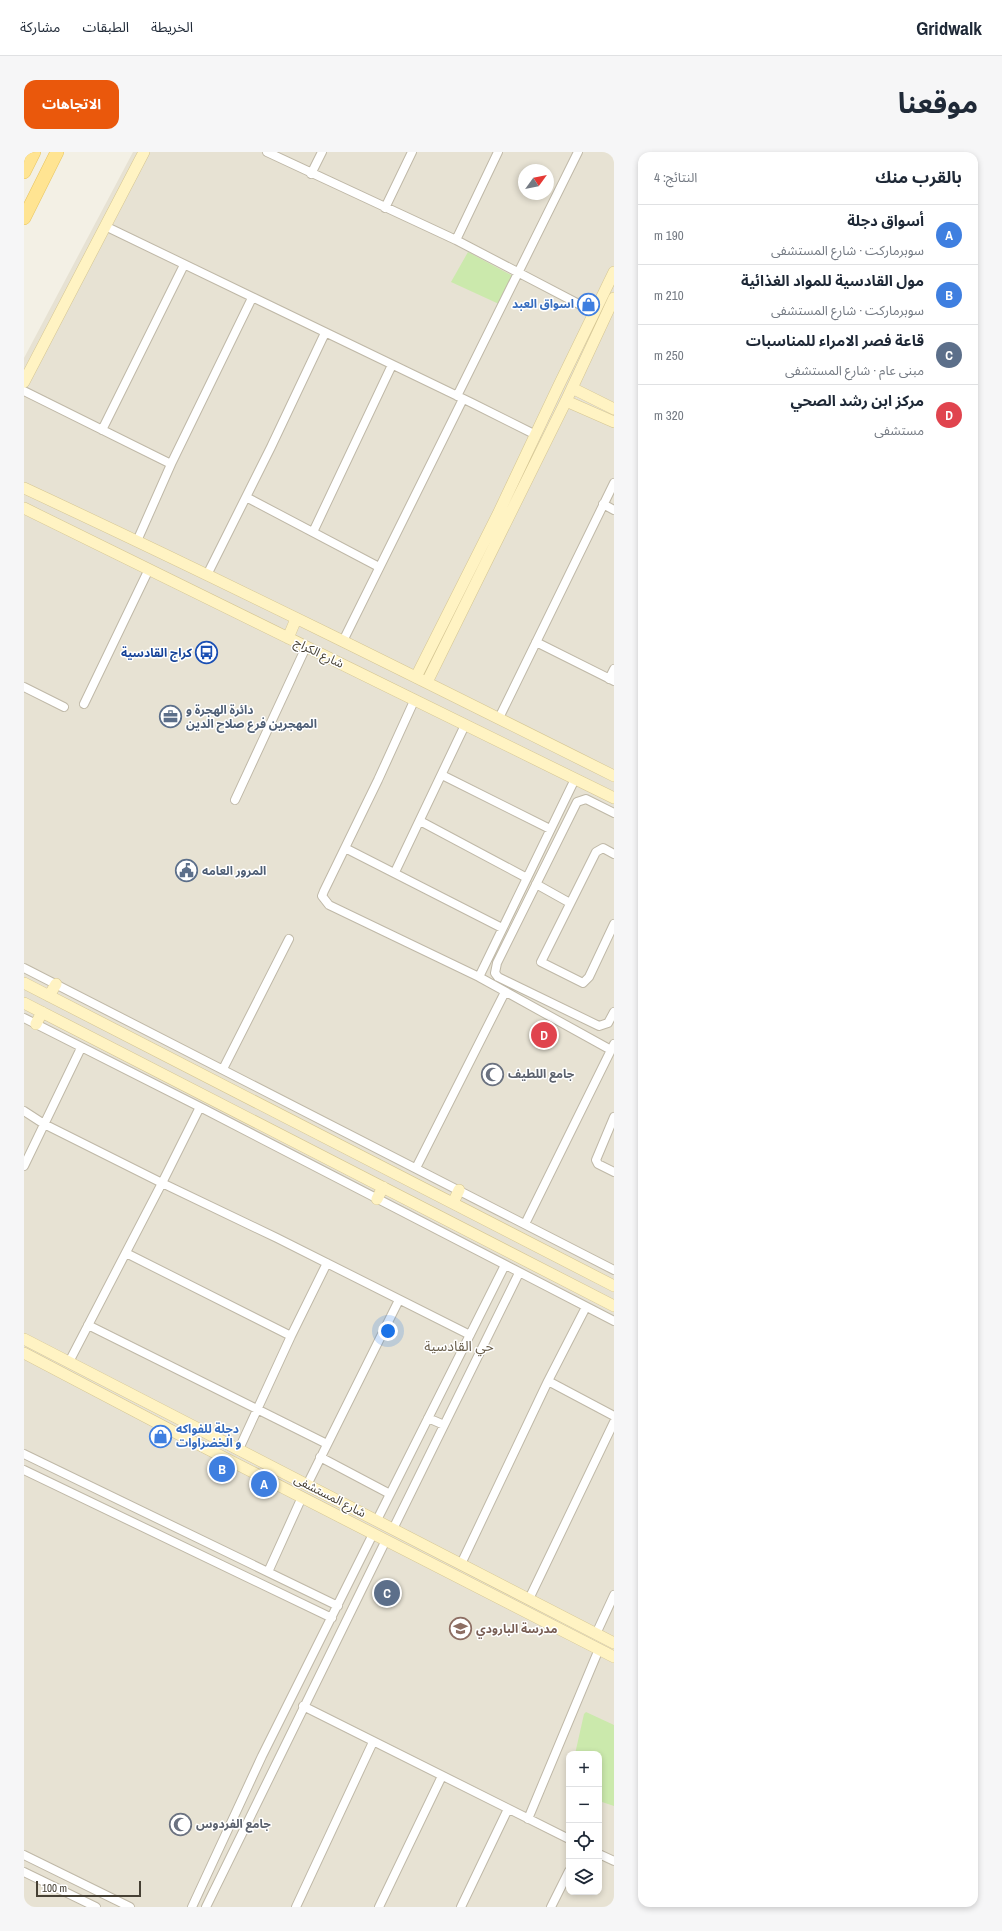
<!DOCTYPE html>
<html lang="ar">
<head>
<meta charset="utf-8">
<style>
  :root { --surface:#fff; --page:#f6f6f7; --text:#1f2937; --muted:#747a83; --line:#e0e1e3; --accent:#ea580c }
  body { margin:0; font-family:"Archivo Narrow","Noto Sans Arabic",sans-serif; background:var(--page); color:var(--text); direction:rtl }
  .controls { position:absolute; right:12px; bottom:12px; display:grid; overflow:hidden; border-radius:8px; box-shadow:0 2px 6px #0003 }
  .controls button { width:36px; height:36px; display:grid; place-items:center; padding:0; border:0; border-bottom:1px solid var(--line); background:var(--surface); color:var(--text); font:20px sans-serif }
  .compass { position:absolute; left:494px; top:12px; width:36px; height:36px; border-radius:50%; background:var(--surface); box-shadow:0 2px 6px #0003; rotate:57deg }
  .scale { position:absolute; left:12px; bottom:10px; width:105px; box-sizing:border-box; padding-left:4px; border:2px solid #464034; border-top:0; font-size:11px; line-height:14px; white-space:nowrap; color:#464034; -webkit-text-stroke:3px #fff; paint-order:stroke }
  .you { position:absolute; left:364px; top:1179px; width:14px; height:14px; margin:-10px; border:3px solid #fff; border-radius:50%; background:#1a73e8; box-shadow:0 0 0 6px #1a73e833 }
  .badge { display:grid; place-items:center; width:26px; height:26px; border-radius:50%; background:var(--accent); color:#fff; font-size:13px; font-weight:700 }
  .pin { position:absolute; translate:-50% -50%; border:2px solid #fff; box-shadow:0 1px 4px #0006 }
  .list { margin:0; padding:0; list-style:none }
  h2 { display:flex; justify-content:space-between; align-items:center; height:52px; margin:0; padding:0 16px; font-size:17px }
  h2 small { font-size:13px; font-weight:400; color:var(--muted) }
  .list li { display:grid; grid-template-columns:26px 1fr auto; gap:12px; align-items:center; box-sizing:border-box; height:60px; padding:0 16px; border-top:1px solid var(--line) }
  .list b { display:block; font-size:15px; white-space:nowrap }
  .list p { margin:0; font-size:13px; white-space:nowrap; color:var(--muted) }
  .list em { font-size:13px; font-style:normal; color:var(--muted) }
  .icon { flex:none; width:22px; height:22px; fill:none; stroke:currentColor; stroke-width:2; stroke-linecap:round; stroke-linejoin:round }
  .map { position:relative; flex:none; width:590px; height:1755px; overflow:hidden; direction:ltr; border-radius:12px }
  header { display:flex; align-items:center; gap:24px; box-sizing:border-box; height:56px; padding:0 20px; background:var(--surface); border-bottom:1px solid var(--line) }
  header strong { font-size:19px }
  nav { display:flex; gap:22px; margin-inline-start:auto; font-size:14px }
  .intro { display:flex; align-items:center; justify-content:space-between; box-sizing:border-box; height:96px; padding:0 24px }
  h1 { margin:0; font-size:28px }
  .button { padding:10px 18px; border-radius:12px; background:var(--accent); color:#fff; font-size:14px; font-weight:700 }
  main { display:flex; gap:24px; padding:0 24px }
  aside { flex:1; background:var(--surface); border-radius:12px; box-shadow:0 2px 6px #0003 }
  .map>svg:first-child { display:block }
</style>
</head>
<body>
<header>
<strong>Gridwalk</strong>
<nav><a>الخريطة</a><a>الطبقات</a><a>مشاركة</a></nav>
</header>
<div class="intro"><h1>موقعنا</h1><a class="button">الاتجاهات</a></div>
<main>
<aside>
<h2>بالقرب منك<small>النتائج: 4</small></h2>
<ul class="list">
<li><span class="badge" style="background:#3f7fe0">A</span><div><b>أسواق دجلة</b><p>سوبرماركت · شارع المستشفى</p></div><em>190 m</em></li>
<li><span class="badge" style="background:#3f7fe0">B</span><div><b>مول القادسية للمواد الغذائية</b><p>سوبرماركت · شارع المستشفى</p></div><em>210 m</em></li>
<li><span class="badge" style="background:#5c6f8a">C</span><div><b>قاعة فصر الامراء للمناسبات</b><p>مبنى عام · شارع المستشفى</p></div><em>250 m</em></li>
<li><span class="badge" style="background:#e0444e">D</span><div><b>مركز ابن رشد الصحي</b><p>مستشفى</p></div><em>320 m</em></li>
</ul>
</aside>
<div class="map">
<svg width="590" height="1755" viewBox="0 0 590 1755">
  <rect width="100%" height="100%" fill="#f3f0e5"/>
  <path fill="#e7e2d3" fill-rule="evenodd" d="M109,0H590V1755H0V206ZM500,18H524V42H500ZM545,1602H575V1740H545Z"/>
  <path fill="#cbe9ac" d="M444,100L489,124L475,152L427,130Z
    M562,1560L590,1573V1654L575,1649V1602H551L560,1562Z"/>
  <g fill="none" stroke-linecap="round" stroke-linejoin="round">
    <defs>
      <path id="street" d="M243,0L432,88L570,160
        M287,22L298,0
        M361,56L388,0
        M81,74L448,251L512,283
        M432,88L474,0
        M0,239L147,312
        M433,244L554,0
        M78,278L160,113
        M222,345L355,415
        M579,352L590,358
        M289,380L368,213
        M113,389L148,310L228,146
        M183,423L247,295L301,181
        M319,489L439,247
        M512,490L590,529
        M585,527L590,517
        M0,535L40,555
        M390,549L354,628L300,739L298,744L305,753L455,825L551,627
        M60,552L125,417
        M475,566L590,331
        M418,623L526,677
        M211,648L282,495
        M590,661L562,647L553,650L473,811L471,821L474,825L575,874L584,871L590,860
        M396,669L503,726
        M321,696L478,776
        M590,702L579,696L572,700L517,810L559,831L565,825L590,772
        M371,720L441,573
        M512,732L546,751
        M0,816L590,1118
        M455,825L587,898
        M0,866L176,955L590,1169
        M199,917L265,787
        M176,955L138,1031L253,1086L446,1183
        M0,959L20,972L138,1031L45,1210
        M590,965L572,1008L574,1012L590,1020
        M0,1014L57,896
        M392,1016L481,840
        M501,1072L590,892
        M102,1101L267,1184L215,1297
        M64,1173L303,1292
        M267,1184L303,1111
        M524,1229L590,1264
        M404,1266L420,1273
        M0,1302L314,1454
        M296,1305L366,1342
        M0,1318L308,1466
        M283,1333L375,1148
        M353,1368L481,1113
        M369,1377L495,1121
        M437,1412L524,1229L562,1155
        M244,1420L278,1345
        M505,1447L590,1270
        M572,1482L590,1443
        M279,1554L545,1687
        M504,1667L575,1497
        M575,1702L590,1709
        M0,1703L106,1755
        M0,1720L72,1755
        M168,1755L238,1604L349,1382
        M182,1755L362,1388
        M272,1755L349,1590
        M355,1755L418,1624
        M437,1755L484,1657
        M527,1755L545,1719"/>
      <path id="secondary" d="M0,230L120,0
        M548,236L590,257
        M542,249L590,270
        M0,336C198,428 394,526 590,624
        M0,356L590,646
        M264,486L272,467
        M392,525L474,362L534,235L590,120
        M403,530L542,249L590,146
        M0,831L590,1134
        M25,844L32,832
        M0,851L590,1154
        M12,872L18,860
        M353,1047L359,1035
        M429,1051L435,1038
        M0,1187L590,1491
        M0,1201L156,1283L590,1505"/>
      <path id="primary" d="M0,20L10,0
        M0,66L33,0"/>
    </defs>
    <use href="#street" stroke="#bfb8a7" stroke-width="10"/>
    <use href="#secondary" stroke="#d5c693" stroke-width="12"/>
    <use href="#primary" stroke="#e8c45e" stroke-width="14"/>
    <use href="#street" stroke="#fff" stroke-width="8"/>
    <use href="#secondary" stroke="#fff3c3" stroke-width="11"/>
    <use href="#primary" stroke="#ffe492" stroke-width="13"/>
  </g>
  <defs>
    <symbol id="shop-ring" viewBox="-11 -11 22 22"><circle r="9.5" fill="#fff" stroke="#3f7fe0" stroke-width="1.5"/><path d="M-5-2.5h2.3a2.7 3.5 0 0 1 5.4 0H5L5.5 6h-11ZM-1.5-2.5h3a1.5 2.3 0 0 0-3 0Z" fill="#3f7fe0"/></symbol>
    <symbol id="bus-ring" viewBox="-11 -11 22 22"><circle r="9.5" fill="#fff" stroke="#1a4fb4" stroke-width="1.5"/><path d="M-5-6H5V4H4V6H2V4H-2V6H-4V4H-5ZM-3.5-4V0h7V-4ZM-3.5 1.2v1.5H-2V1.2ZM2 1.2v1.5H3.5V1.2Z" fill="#1a4fb4"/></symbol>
    <symbol id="office-ring" viewBox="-11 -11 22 22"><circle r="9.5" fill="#fff" stroke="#5c6f8a" stroke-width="1.5"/><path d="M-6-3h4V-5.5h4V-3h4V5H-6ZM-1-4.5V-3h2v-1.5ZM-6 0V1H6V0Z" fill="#5c6f8a"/></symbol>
    <symbol id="civic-ring" viewBox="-11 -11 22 22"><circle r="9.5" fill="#fff" stroke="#5c6f8a" stroke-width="1.5"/><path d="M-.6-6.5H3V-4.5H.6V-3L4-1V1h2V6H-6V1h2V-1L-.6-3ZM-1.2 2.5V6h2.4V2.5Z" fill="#5c6f8a"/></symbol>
    <symbol id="mosque-ring" viewBox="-11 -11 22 22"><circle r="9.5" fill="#fff" stroke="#6b7280" stroke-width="1.5"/><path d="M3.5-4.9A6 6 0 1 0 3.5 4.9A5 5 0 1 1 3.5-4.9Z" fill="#6b7280"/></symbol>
    <symbol id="school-ring" viewBox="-11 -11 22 22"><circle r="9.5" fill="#fff" stroke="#8d6e63" stroke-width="1.5"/><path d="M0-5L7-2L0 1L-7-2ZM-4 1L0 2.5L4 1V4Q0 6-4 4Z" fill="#8d6e63"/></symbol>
  </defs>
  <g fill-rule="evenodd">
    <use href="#shop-ring" x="552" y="140" width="25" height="25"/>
    <use href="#bus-ring" x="170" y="488" width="25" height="25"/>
    <use href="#office-ring" x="134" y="552" width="25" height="25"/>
    <use href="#civic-ring" x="150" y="706" width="25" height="25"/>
    <use href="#mosque-ring" x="456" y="910" width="25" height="25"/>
    <use href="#shop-ring" x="124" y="1272" width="25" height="25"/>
    <use href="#school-ring" x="424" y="1464" width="25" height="25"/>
    <use href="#mosque-ring" x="144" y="1660" width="25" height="25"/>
  </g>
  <g text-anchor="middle" stroke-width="3" stroke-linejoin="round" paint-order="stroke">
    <g font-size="12" font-weight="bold" fill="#366cbe" stroke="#fff" text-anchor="end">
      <text x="550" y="156">اسواق العبد</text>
      <text x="152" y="1281" text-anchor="start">دجلة للفواكه<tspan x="152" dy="14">و الخضراوات</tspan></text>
    </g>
    <g font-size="12" font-weight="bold" fill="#164399" stroke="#fff" text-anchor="end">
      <text x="168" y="505">كراج القادسية</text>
    </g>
    <g font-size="12" fill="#464034" stroke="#fff">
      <text transform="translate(295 501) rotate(26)" y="4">شارع الكراج</text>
      <text transform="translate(306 1344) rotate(27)" y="4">شارع المستشفى</text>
    </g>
    <g font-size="12" font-weight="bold" fill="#4e5e75" stroke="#fff" text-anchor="start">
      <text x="162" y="562">دائرة الهجرة و<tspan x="162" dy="14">المهجرين فرع صلاح الدين</tspan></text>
      <text x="178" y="723">المرور العامه</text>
    </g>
    <g font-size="12" font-weight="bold" fill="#5b616d" stroke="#fff" text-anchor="start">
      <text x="484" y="926">جامع اللطیف</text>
      <text x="172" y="1676">جامع الفردوس</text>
    </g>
    <g font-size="12" font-weight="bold" fill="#785e54" stroke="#fff" text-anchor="start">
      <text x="452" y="1481">مدرسة البارودي</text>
    </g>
    <g font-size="14" fill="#695e4b" stroke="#fff">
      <text x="435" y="1199">حي القادسية</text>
    </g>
  </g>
</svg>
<div class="controls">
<button>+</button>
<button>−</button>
<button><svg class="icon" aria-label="locate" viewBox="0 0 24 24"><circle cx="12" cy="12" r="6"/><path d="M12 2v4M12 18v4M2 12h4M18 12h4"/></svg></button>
<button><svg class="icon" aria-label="layers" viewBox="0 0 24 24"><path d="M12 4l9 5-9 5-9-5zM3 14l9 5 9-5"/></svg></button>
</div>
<svg class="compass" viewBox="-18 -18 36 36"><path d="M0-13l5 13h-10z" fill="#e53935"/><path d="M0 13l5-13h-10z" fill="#747a83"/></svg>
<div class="scale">100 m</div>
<div class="you"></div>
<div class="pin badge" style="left:240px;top:1332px;background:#3f7fe0">A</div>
<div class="pin badge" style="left:198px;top:1317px;background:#3f7fe0">B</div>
<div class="pin badge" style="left:363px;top:1441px;background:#5c6f8a">C</div>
<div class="pin badge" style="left:520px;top:883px;background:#e0444e">D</div>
</div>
</main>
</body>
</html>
